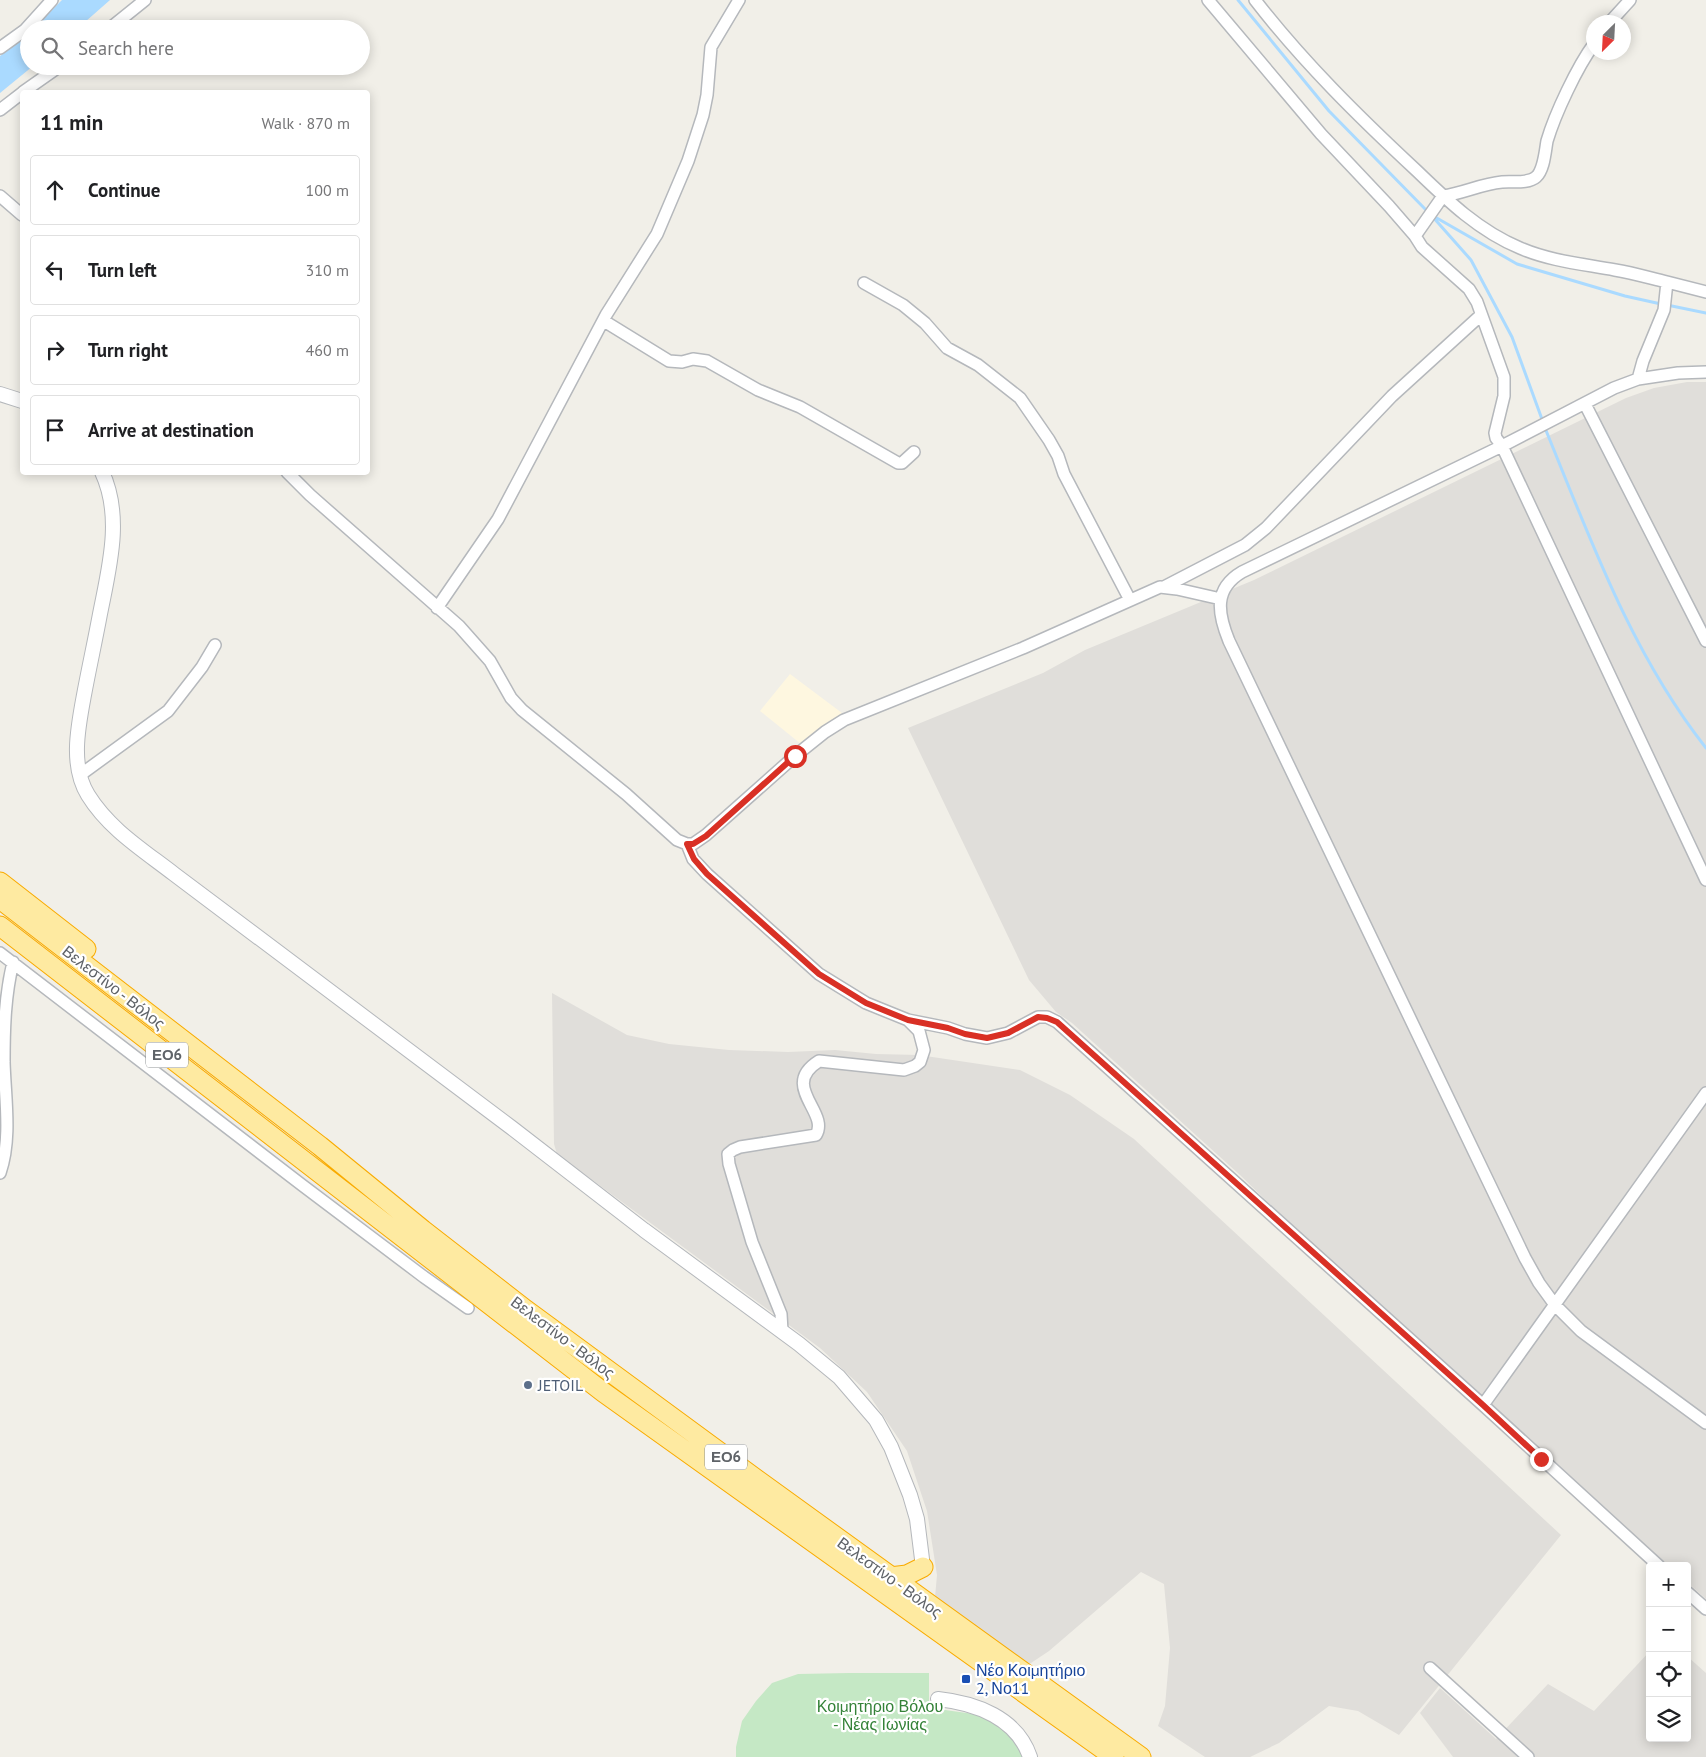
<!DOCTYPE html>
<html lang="en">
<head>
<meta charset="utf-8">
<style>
  :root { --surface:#fff; --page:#f6f6f6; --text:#202124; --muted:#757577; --line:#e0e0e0 }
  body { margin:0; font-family:"PT Sans",sans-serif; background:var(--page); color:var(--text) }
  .controls { position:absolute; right:15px; bottom:15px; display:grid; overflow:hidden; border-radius:5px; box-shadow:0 2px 12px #0003 }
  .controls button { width:45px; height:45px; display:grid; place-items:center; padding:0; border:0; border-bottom:1px solid var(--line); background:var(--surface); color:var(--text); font:25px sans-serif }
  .compass { position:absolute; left:1586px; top:15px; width:45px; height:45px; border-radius:50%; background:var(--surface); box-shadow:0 2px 12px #0003; rotate:204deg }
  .stop { position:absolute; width:15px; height:15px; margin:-11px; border:4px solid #d93025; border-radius:50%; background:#fff }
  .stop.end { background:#d93025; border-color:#fff; box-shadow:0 1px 5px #0008 }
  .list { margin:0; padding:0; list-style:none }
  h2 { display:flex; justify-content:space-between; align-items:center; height:65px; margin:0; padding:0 20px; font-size:21px }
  h2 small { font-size:16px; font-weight:400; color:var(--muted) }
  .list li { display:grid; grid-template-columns:32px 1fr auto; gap:15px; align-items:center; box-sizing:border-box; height:70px; margin:0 10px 10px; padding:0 10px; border:1px solid var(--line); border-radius:5px }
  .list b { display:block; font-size:19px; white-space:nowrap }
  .list em { font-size:16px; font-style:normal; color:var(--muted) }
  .icon { flex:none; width:28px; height:28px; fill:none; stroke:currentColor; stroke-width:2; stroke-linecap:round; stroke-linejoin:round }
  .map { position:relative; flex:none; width:1706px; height:1757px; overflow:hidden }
  .search { position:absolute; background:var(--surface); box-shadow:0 2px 12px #0003; left:20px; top:20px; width:350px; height:55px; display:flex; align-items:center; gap:12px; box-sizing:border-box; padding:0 18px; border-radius:28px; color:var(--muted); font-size:19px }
  .panel { position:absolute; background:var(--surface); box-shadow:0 2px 12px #0003; left:20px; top:90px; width:350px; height:385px; border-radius:5px }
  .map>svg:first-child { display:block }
</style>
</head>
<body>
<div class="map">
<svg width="1706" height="1757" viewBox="0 0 1706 1757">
  <rect width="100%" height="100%" fill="#f1efe8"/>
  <path fill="#fef7e0" d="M790,674L842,713L801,744L760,711Z"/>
  <path fill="#e0deda" d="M1687,382H1706V1599L1687,1582V1566H1669L1288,1222L1240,1175L1072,1023L1056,1012L1029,980L908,728L1043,673L1085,650L1254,580L1626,398L1654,388Z
    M552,993L627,1035L669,1044L729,1050L788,1052L835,1050L876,1054L919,1055L1020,1070L1070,1095L1134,1139L1561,1535L1399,1735L1358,1711L1329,1706L1279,1743L1250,1757H1205L1158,1726L1165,1706L1170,1648L1164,1584L1141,1572L1049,1651L1028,1665L935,1597L937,1575L927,1511L907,1451L867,1392L820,1348L557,1154L554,1144Z
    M1650,1651V1738H1687V1656L1706,1673V1757H1453L1420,1713L1440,1688L1496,1739L1548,1684L1594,1711Z"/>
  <path fill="#c5e8c5" d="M849,1673H929V1712L945,1710L974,1714L989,1718L1018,1740L1024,1757H736V1747L742,1721L756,1701L772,1683L798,1674Z"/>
  <path fill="#aadaff" d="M62,0H110L77,29H33Z
    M29,33V66H33L0,93V56L19,42Z"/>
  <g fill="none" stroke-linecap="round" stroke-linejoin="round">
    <path stroke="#aadaff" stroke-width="3" d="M1238,0L1329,111L1428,212
      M1432,216L1471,260L1512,337L1543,422
      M1435,217L1517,264L1625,296L1661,304
      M1667,305L1706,313
      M1545,428C1590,538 1631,653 1706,748"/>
    <defs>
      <path id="minor" d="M1208,0L1321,134L1389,206L1415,236L1422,247L1469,289L1477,302L1504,377V396L1495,433L1496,438L1502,446L1706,880
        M1255,0C1303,62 1360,118 1417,171C1448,201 1479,231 1520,248C1550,261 1583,264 1615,270C1633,273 1650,278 1667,282L1664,310L1643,361L1638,379
        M1610,22L1630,0
        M109,29L145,0
        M0,48L25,30L52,0
        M23,92L60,66
        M0,110L22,93
        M0,196L22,215
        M1415,236L1443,196C1464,193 1481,184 1502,182C1512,181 1528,184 1536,177C1544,170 1545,152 1547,141C1555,114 1577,67 1594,44
        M1667,282L1706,292
        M864,283L903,305L925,323L947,348L978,365L1020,398L1049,440L1058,456L1064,474L1130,600
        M604,321L669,361L682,362L693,359L707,361L758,390L800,407L898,463H902L914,452
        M1706,372L1678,373L1638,379L1614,388L1502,446L1242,572C1213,589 1218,614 1229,641L1525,1258L1539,1283L1555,1305L1581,1331L1706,1423
        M1585,404L1706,641
        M287,472L310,495L459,626L490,661L511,698L522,710L626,794L677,840L687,844H693L706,835L795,756L825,732L844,720L1023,648L1160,587L1177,589L1221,599
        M1164,587L1245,545L1266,528L1392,396L1481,315
        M437,608L498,519L606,315L657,234L688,161L703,115L707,95L711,47L739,0
        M80,775L168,711L202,667L215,645
        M687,844L693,859L707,874L819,974L866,1003L908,1020L919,1031L924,1050L920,1062L915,1066L904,1070L819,1061C779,1086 830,1112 816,1135L740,1147L733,1150L728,1154L729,1164L752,1242L781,1314L782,1331
        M0,953L302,1185L424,1277L468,1308
        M908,1020L948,1028L965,1034L987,1038L1008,1033L1038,1017H1047L1057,1022L1483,1405L1659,1566
        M0,1173C12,1138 5,1098 4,1062C4,1027 5,996 13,962
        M1483,1405L1706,1093
        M1687,1592L1706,1609
        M1430,1668L1528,1757"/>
      <path id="tertiary" d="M0,394L22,401
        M102,472C123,517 109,568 100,614C95,641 89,668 84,695C78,727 70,766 88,795C109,829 143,850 174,874L512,1128L644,1230L799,1344L839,1377L876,1420L891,1447L910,1495L917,1519L923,1567
        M938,1699C976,1703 1017,1718 1030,1757"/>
      <path id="trunk" d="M0,882L86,949
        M0,899L320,1146L423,1230L526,1310L756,1479L1141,1757
        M0,926L603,1392L1114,1757
        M890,1577L907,1575L923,1567"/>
    </defs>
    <use href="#minor" stroke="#b5b8bc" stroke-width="14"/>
    <use href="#tertiary" stroke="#b5b8bc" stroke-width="16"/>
    <use href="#trunk" stroke="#f9ab00" stroke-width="21"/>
    <use href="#minor" stroke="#fff" stroke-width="11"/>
    <use href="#tertiary" stroke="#fff" stroke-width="14"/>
    <use href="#trunk" stroke="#feeaa1" stroke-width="19"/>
  </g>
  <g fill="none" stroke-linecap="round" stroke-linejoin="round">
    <path stroke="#d93025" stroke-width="6" d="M795,756L706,836L693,844H687L694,859L707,874L819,974L866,1003L908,1020L948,1028L965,1034L987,1038L1008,1033L1038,1017L1047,1018L1057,1022L1483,1405L1541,1459"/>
  </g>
  <circle fill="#5c6f8a" stroke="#fff" stroke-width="2" cx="528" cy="1385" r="5"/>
  <rect fill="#1a4fb4" stroke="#fff" stroke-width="2" x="961" y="1674" width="10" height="10" rx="2.5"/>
  <g text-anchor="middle" stroke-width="4.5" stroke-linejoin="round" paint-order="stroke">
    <g fill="#fff" stroke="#8f9295" stroke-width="1">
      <rect x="146" y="1042.5" width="42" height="25" rx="4"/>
      <rect x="705" y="1444.5" width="42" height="25" rx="4"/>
    </g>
    <g font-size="15" font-weight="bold" fill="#5f6368">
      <text x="167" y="1060">ΕΟ6</text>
      <text x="726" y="1462">ΕΟ6</text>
    </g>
    <g font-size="16" fill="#5f6368" stroke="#fff">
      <text transform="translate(114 987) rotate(38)" y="6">Βελεστίνο - Βόλος</text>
      <text transform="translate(563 1337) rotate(37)" y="6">Βελεστίνο - Βόλος</text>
      <text transform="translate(890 1577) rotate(36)" y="6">Βελεστίνο - Βόλος</text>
    </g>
    <g font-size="16" fill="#4e5e75" stroke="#fff" text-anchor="start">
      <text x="538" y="1391">JETOIL</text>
    </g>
    <g font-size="16" fill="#164399" stroke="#fff" text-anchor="start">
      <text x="976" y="1676">Νέο Κοιμητήριο<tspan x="976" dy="18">2, Νο11</tspan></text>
    </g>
    <g font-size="16" fill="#348238" stroke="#fff">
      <text x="880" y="1712">Κοιμητήριο Βόλου<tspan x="880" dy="18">- Νέας Ιωνίας</tspan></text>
    </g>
  </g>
</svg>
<div class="controls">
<button>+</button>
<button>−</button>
<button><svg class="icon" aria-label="locate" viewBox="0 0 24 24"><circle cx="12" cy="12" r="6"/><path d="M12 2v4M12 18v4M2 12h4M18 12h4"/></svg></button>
<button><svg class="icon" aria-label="layers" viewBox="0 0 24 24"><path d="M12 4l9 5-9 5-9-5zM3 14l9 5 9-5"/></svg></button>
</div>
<svg class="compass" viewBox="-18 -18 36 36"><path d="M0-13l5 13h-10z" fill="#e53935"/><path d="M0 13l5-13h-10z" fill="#757577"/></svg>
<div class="stop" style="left:795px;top:756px"></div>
<div class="stop end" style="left:1541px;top:1459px"></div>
<div class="search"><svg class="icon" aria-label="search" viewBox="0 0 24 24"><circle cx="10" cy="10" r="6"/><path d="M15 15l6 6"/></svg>Search here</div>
<section class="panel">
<h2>11 min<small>Walk · 870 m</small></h2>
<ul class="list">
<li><svg class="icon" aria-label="ahead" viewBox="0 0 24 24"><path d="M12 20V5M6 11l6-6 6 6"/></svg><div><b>Continue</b></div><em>100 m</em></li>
<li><svg class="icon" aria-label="left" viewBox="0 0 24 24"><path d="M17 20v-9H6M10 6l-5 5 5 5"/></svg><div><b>Turn left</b></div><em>310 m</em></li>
<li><svg class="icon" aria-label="right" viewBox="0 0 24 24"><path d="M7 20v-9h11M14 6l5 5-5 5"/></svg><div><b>Turn right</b></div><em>460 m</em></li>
<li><svg class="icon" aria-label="arrive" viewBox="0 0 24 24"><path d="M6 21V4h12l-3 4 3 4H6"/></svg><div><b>Arrive at destination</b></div></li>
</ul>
</section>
</div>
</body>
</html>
